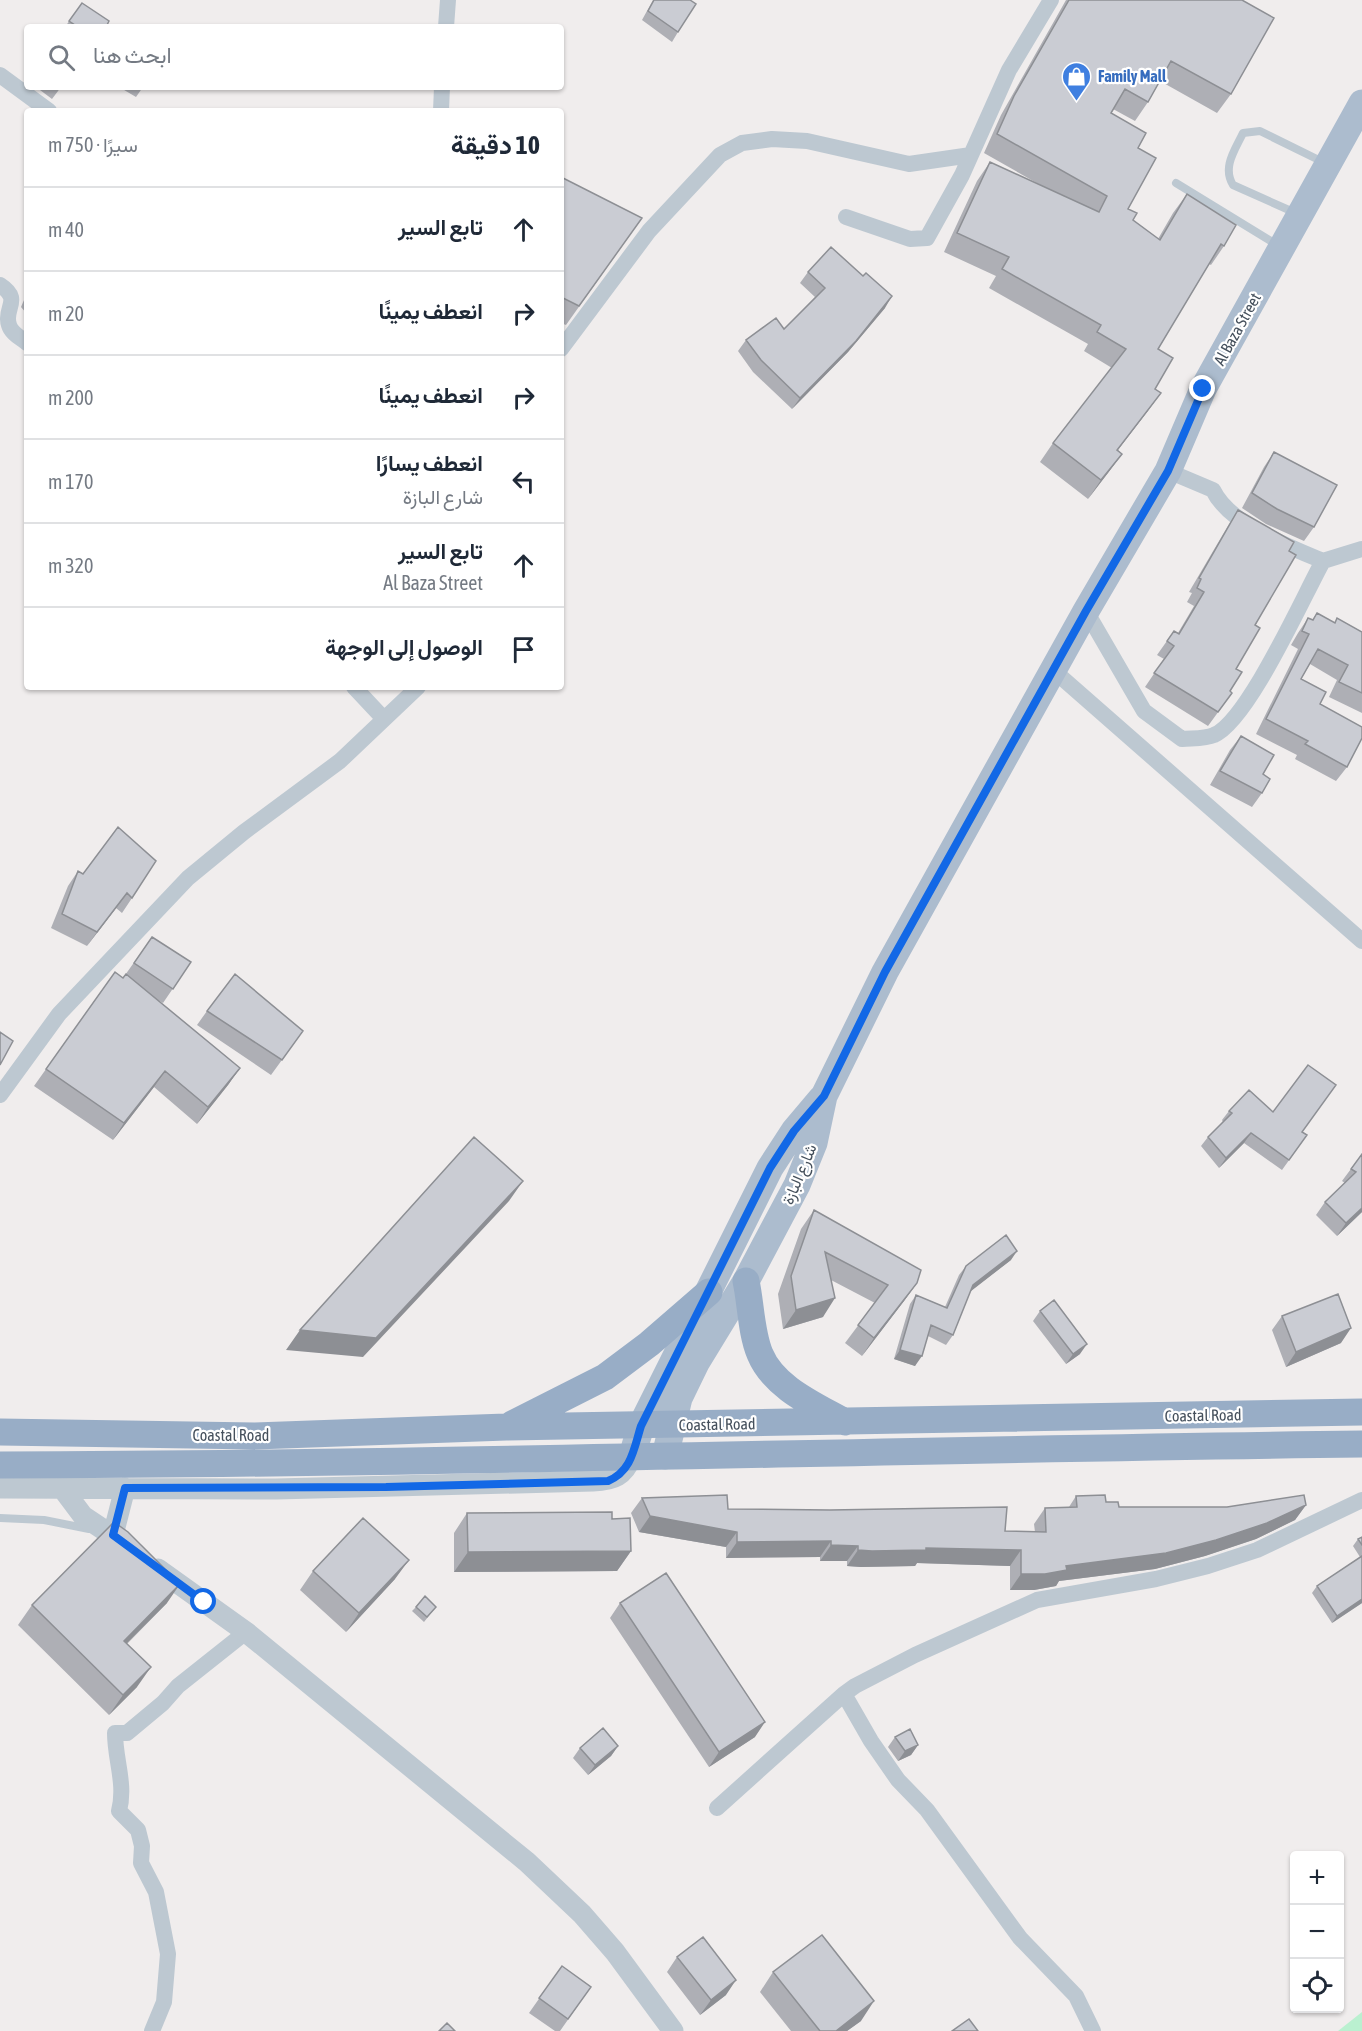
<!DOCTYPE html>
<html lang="ar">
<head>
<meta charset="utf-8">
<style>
  :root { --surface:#fff; --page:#f6f6f7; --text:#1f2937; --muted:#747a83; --line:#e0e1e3 }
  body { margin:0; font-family:"Asap Condensed",Vazirmatn,sans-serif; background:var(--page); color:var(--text); direction:rtl }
  .controls { position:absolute; right:18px; bottom:18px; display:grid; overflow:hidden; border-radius:6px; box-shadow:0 2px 4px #0004 }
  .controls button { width:54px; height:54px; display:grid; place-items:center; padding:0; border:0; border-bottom:2px solid var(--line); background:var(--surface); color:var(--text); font:30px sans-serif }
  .stop { position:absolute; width:18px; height:18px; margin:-14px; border:4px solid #1268e6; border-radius:50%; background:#fff }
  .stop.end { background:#1268e6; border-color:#fff; box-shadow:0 2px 6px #0008 }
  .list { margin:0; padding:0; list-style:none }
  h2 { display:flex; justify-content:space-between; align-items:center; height:78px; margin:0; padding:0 24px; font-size:26px }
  h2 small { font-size:20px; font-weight:400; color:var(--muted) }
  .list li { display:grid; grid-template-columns:39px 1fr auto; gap:18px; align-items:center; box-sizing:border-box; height:84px; padding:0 24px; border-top:2px solid var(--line) }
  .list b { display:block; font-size:22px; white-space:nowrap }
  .list p { margin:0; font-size:20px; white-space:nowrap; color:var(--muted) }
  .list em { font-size:20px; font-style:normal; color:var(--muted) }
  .icon { flex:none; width:33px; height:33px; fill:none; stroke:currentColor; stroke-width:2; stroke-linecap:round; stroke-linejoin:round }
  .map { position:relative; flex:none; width:1362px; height:2031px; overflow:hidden; direction:ltr }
  .search { position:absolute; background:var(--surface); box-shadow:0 2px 4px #0004; left:24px; top:24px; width:540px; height:66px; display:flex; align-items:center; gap:15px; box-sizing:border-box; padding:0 21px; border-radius:6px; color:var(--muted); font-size:22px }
  .panel { position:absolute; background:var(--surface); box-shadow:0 2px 4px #0004; left:24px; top:108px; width:540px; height:582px; border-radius:6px; direction:rtl }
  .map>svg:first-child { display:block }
</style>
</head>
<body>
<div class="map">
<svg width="1362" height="2031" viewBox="0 0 1362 2031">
  <rect width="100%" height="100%" fill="#f0eded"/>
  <path fill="#baf0d0" d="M1362,2012V2031H1338Z"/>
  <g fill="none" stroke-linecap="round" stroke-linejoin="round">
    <path stroke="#bdc8d1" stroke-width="8" d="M1176,183L1279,246
      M1298,214L1233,185C1222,167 1235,150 1243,133L1260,131L1325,163
      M0,1518L44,1520L89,1529"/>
    <path stroke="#bdc8d1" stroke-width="16" d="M446,27L448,0
      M0,75L49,111
      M441,111L442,87
      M846,217L910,239L927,238L962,175L1009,70L1051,0
      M0,285C23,300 3,308 9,325C11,333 21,338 27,343
      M561,349L649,231L720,155L742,143L772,139L807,141L909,164L971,155
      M1168,471L1213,490C1229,524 1289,547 1323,561L1362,549
      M1086,611L1144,711L1182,739C1192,738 1205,739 1214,735C1248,721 1303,597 1323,561
      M1053,670L1362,941
      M354,687L384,719
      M0,1095L59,1014L188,878L244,832L340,761L418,687
      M844,1694L871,1741L898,1780L927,1810L1020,1938L1076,1996L1093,2031
      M717,1808L844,1694L855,1686L915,1655L1037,1600L1156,1579L1208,1566L1257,1550L1362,1500
      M152,2031L164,2002L168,1954L156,1892L141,1863L142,1846L138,1830L119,1811C126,1784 115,1760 115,1733H127L163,1703L178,1686L246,1632"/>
    <path stroke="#bdc8d1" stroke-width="21" d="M0,1488L276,1489L593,1481C614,1480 624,1476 632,1456
      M62,1488L83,1516L128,1546
      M113,1535L125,1488
      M158,1569L246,1632L527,1862L582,1914L615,1952L673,2031"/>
    <path stroke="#acbcce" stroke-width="27" d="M632,1456L641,1426L770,1168L794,1131L821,1099
      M665,1456L679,1398L696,1363L746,1281L797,1185L814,1143L824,1096L885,972L1086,611L1168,471L1203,389L1362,103"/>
    <path stroke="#98adc6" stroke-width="27" d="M746,1281C751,1304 751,1333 760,1354C774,1388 815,1405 845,1422
      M512,1424L605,1377L649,1344L709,1292
      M0,1432L255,1436L506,1427L1362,1412
      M0,1465C454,1464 908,1449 1362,1444"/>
  </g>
  <path fill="#aeafb5" d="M653,0H690L678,32L672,42L642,20Z
    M1066,0H1242L1231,94L1217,113L1160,81L1148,102L1135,121L1113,109L1111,113L1138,148L1128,209L1133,220L1158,239L1173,213L1187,194L1224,246L1211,265L1209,264L1158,349L1155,389L1161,393L1147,412L1118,450L1122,454L1088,499L1040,462L1053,443L1112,368L1084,351L1088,344L989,288L996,276L944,252L977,181L990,162L1042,186L984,153L1001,115Z
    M82,3L106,27H65Z
    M36,87H61L52,99Z
    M119,87H143L136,97Z
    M561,177L642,218L566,325L561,323Z
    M808,272L885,308L848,352L792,409L753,372L738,351L746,340L784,329L815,297L800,283Z
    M27,293V314L21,307Z
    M1274,452L1314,527L1304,541L1266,524L1242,508L1264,467Z
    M1238,510L1289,551L1236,669L1230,691L1232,693L1208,726L1145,687L1164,659L1157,655L1174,631L1178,633L1194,606L1187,602L1192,593L1189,592L1229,524Z
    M1317,613L1335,623L1337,618L1362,632V713L1329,697L1337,680L1310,664L1301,679L1320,704L1347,767L1336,781L1295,759L1297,755L1256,734L1298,649L1291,645L1298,633L1308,618L1312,620Z
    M1241,736L1263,774L1262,793L1252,807L1210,785L1230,750Z
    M118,827L132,898L122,913L116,908L87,946L51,928L68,886L78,871L83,874Z
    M152,937L191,962L163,1003L156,999L240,1068L228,1085L197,1124L154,1087L113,1140L34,1086L115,972L123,978Z
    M207,1011L303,1031L271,1075L197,1025Z
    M1229,1111L1273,1112L1307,1135L1282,1170L1244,1143L1219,1168L1201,1146L1208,1137L1223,1122L1222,1120Z
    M1362,1154V1212L1337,1236L1316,1215L1325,1202L1345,1183L1342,1181Z
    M814,1210L917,1283L904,1301L862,1356L845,1343L875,1303L831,1280L823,1317L783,1329L778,1294L801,1229Z
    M1011,1260L970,1291L953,1335L946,1345L928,1336L915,1366L894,1359L910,1304L916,1295L945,1307L959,1275L966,1266Z
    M1040,1311L1080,1354L1066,1364L1033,1321Z
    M1282,1316L1341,1343L1286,1367L1272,1330Z
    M1076,1496L1106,1502L1119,1507H1227L1306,1505L1295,1520L1256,1539L1205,1556L1155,1569L1059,1581L1056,1586L1034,1590H1010V1566L917,1563L915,1566L861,1567L847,1566V1561H820V1557L726,1558V1547L639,1532L631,1513L642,1498L728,1509L1005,1531L1035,1532L1034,1524L1045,1508L1069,1507Z
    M467,1513L612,1519L631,1551L617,1571L454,1572V1533Z
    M1362,1537V1603L1332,1623L1312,1593L1317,1586L1360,1557L1353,1546L1358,1539Z
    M313,1571L395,1579L346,1632L300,1590Z
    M167,1603L127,1644L137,1687L109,1715L18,1625L32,1605Z
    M620,1603L755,1737L709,1767L610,1618Z
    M416,1607H436L424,1622L412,1611Z
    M895,1737L918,1745L911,1755L898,1761L888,1747Z
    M618,1746L611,1756L588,1775L573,1758L580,1748Z
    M677,1957L726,1995L700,2015L667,1972Z
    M562,1966L591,1987L560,2031H555L529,2013Z
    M773,1972L861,2021L847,2031H791L760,1992Z"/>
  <path fill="#8d8f94" d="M892,296L885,308L848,352L792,409L800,398Z
    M1161,393L1147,412L1103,469L1117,450Z
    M1122,454L1108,473L1088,499L1101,480Z
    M127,893L116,908L87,946L97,932Z
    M240,1068L228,1085L197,1124L208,1107Z
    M165,1071L154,1087L113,1140L124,1123Z
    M1251,1133L1244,1143L1219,1168L1226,1158Z
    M523,1181L509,1201L363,1357L286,1350L300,1330Z
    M1362,1208V1212L1337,1236L1346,1223Z
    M1017,1251L1011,1260L966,1295L973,1285Z
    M917,1283L904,1301L862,1356L874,1338Z
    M835,1298L823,1317L783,1329L796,1310Z
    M1351,1328L1341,1343L1286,1367L1296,1352Z
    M1087,1344L1080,1354L1066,1364L1073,1354Z
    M900,1350L922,1356L915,1366L894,1359Z
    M1306,1505L1295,1520L1256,1539L1205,1556L1155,1569L1059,1581L1056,1586L1034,1590H1010L1021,1574L1066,1566Z
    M650,1516L737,1532L726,1547L639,1532Z
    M831,1541L820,1557L726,1558L737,1542Z
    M831,1545L858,1546L847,1561H820Z
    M926,1548L1021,1550L1010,1566L917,1563L915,1566L861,1567L847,1566L858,1550Z
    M631,1551L617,1571L454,1572L468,1552Z
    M409,1560L395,1579L346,1632L359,1613Z
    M180,1584L167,1603L110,1660L124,1641Z
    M1362,1599V1603L1332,1623L1337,1616Z
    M151,1667L137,1687L109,1715L123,1695Z
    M765,1722L755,1737L709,1767L719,1752Z
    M918,1745L911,1755L898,1761L905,1751Z
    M618,1746L611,1756L588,1775L595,1765Z
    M736,1980L726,1995L700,2015L711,2000Z
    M874,2001L861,2021L847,2031H836Z"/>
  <path fill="#caccd3" stroke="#8d8f94" stroke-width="1.5" d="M654,0H690L696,4L678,32L648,11Z
    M1069,0H1242L1274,18L1231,94L1171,61L1148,102L1125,89L1111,113L1146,133L1138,148L1156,158L1128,209L1137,213L1133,220L1160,240L1187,194L1236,225L1224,246L1221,244L1158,349L1173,358L1155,389L1161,393L1117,450L1122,454L1101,480L1053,443L1126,349L1097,332L1101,325L1002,269L1009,257L957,233L990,162L1099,212L1107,196L997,134L1014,96Z
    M82,3L109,21L106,27H78L69,21Z
    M561,177L642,218L579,306L561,297Z
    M831,247L863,276L866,273L892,296L856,341L800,398L761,360L746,340L776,318L784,329L825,288L808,272Z
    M1274,452L1337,485L1314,527L1277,509L1252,493Z
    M1238,510L1294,542L1289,551L1296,555L1255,625L1260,628L1236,669L1242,672L1230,691L1232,693L1218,712L1154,673L1174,646L1167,641L1174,631L1179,634L1204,592L1197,588L1201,579L1199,578Z
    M1317,613L1335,623L1337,618L1362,632V693L1339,682L1348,665L1318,649L1301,679L1326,692L1320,704L1362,727V738L1347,767L1305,744L1308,741L1266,719L1309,634L1302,631L1308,618L1313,620Z
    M1241,736L1274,755L1263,774L1270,779L1262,793L1220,771Z
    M118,827L156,861L132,898L127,893L97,932L62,914L78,871L83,874Z
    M152,937L191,962L173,989L134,963Z
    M115,972L123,978L126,974L240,1068L208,1107L165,1071L124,1123L46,1069Z
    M235,974L303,1031L282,1060L207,1011Z
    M0,1032L13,1041L0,1065Z
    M1308,1065L1336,1085L1302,1132L1307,1135L1289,1160L1251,1133L1226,1158L1208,1137L1232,1113L1229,1111L1249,1090L1273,1112Z
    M474,1137L523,1181L376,1338L300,1330Z
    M1362,1154V1208L1346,1223L1325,1202L1356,1172L1351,1169Z
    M814,1210L921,1270L917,1283L874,1338L858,1325L888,1285L825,1252L835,1298L796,1310L791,1276Z
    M1006,1235L1017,1251L973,1285L953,1335L931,1325L922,1356L900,1350L916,1295L947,1308L966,1266Z
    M1338,1294L1351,1328L1296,1352L1282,1316Z
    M1054,1300L1087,1344L1073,1354L1040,1311Z
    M727,1495L728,1509L830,1510L1007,1507L1005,1531L1046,1532L1045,1508L1077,1507L1076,1496L1105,1495L1106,1502H1118L1119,1507H1227L1304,1495L1306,1505L1267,1523L1216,1540L1166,1553L1066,1566L1067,1570L1045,1574H1021V1550L926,1548V1550L872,1551L858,1550V1546L831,1545V1541L737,1542V1532L650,1516L642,1498Z
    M612,1512V1519L630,1518L631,1551L468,1552L467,1513Z
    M363,1518L409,1560L359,1613L313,1571Z
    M114,1522L128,1532L180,1584L124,1641L151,1667L123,1695L32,1605Z
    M1362,1537V1545L1358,1539Z
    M1362,1556V1599L1337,1616L1317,1586Z
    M666,1573L765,1722L719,1752L620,1603Z
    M425,1596L436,1607L427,1617L416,1607Z
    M603,1728L618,1746L595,1765L580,1748Z
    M910,1729L918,1745L905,1751L895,1737Z
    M822,1935L874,2001L836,2031H820L773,1972Z
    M703,1937L736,1980L711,2000L677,1957Z
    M562,1966L591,1987L568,2019L539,1998Z
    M969,2019L978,2031H952Z
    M447,2023L455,2031H439Z"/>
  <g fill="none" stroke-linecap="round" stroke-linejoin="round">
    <path stroke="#1268e6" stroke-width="8" d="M204,1602L113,1535L125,1488L386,1487L608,1481C632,1471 634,1448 641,1426L770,1168L794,1131L824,1096L885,972L1086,611L1168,471L1203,389"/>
  </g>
  <defs>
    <symbol id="shop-pin" viewBox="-11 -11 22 30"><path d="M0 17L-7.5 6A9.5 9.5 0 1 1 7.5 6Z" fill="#3f7fe0" stroke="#fff"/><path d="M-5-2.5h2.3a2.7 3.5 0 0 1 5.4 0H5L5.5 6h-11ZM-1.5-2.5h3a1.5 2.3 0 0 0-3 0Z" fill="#fff"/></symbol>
  </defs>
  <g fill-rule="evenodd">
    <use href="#shop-pin" x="1060" y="60" width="33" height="45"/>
  </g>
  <g text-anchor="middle" stroke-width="4.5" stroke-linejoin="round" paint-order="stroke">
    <g font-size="16" font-weight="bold" fill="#366cbe" stroke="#fff" text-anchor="start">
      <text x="1098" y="82">Family Mall</text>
    </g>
    <g font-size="16" fill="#45505c" stroke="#fff">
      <text transform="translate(1237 329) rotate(-61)" y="6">Al Baza Street</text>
      <text transform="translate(799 1174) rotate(-67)" y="6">شارع البازة</text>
      <text transform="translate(1203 1415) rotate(-1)" y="6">Coastal Road</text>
      <text transform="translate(717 1424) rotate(-1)" y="6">Coastal Road</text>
      <text x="231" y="1441">Coastal Road</text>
    </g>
  </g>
</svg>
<div class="controls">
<button>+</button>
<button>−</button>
<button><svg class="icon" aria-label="locate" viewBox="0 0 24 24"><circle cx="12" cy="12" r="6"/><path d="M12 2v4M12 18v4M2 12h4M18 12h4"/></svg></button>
</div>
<div class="stop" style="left:204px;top:1602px"></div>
<div class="stop end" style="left:1203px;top:389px"></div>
<div class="search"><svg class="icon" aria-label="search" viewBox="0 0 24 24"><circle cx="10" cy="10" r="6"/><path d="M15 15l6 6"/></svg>ابحث هنا</div>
<section class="panel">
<h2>10 دقيقة<small>سيرًا · 750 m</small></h2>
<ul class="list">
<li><svg class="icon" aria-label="ahead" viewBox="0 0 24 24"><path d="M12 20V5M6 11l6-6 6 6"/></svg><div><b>تابع السير</b></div><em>40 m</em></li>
<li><svg class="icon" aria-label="right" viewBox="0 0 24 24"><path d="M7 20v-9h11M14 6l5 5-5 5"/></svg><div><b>انعطف يمينًا</b></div><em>20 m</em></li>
<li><svg class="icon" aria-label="right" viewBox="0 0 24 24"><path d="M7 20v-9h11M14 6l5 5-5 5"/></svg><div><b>انعطف يمينًا</b></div><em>200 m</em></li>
<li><svg class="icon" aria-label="left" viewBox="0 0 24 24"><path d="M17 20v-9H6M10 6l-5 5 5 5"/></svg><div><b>انعطف يسارًا</b><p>شارع البازة</p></div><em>170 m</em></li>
<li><svg class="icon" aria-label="ahead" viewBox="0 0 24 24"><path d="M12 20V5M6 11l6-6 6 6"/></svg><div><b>تابع السير</b><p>Al Baza Street</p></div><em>320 m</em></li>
<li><svg class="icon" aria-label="arrive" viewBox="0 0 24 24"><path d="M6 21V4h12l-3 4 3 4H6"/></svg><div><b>الوصول إلى الوجهة</b></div></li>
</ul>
</section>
</div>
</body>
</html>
